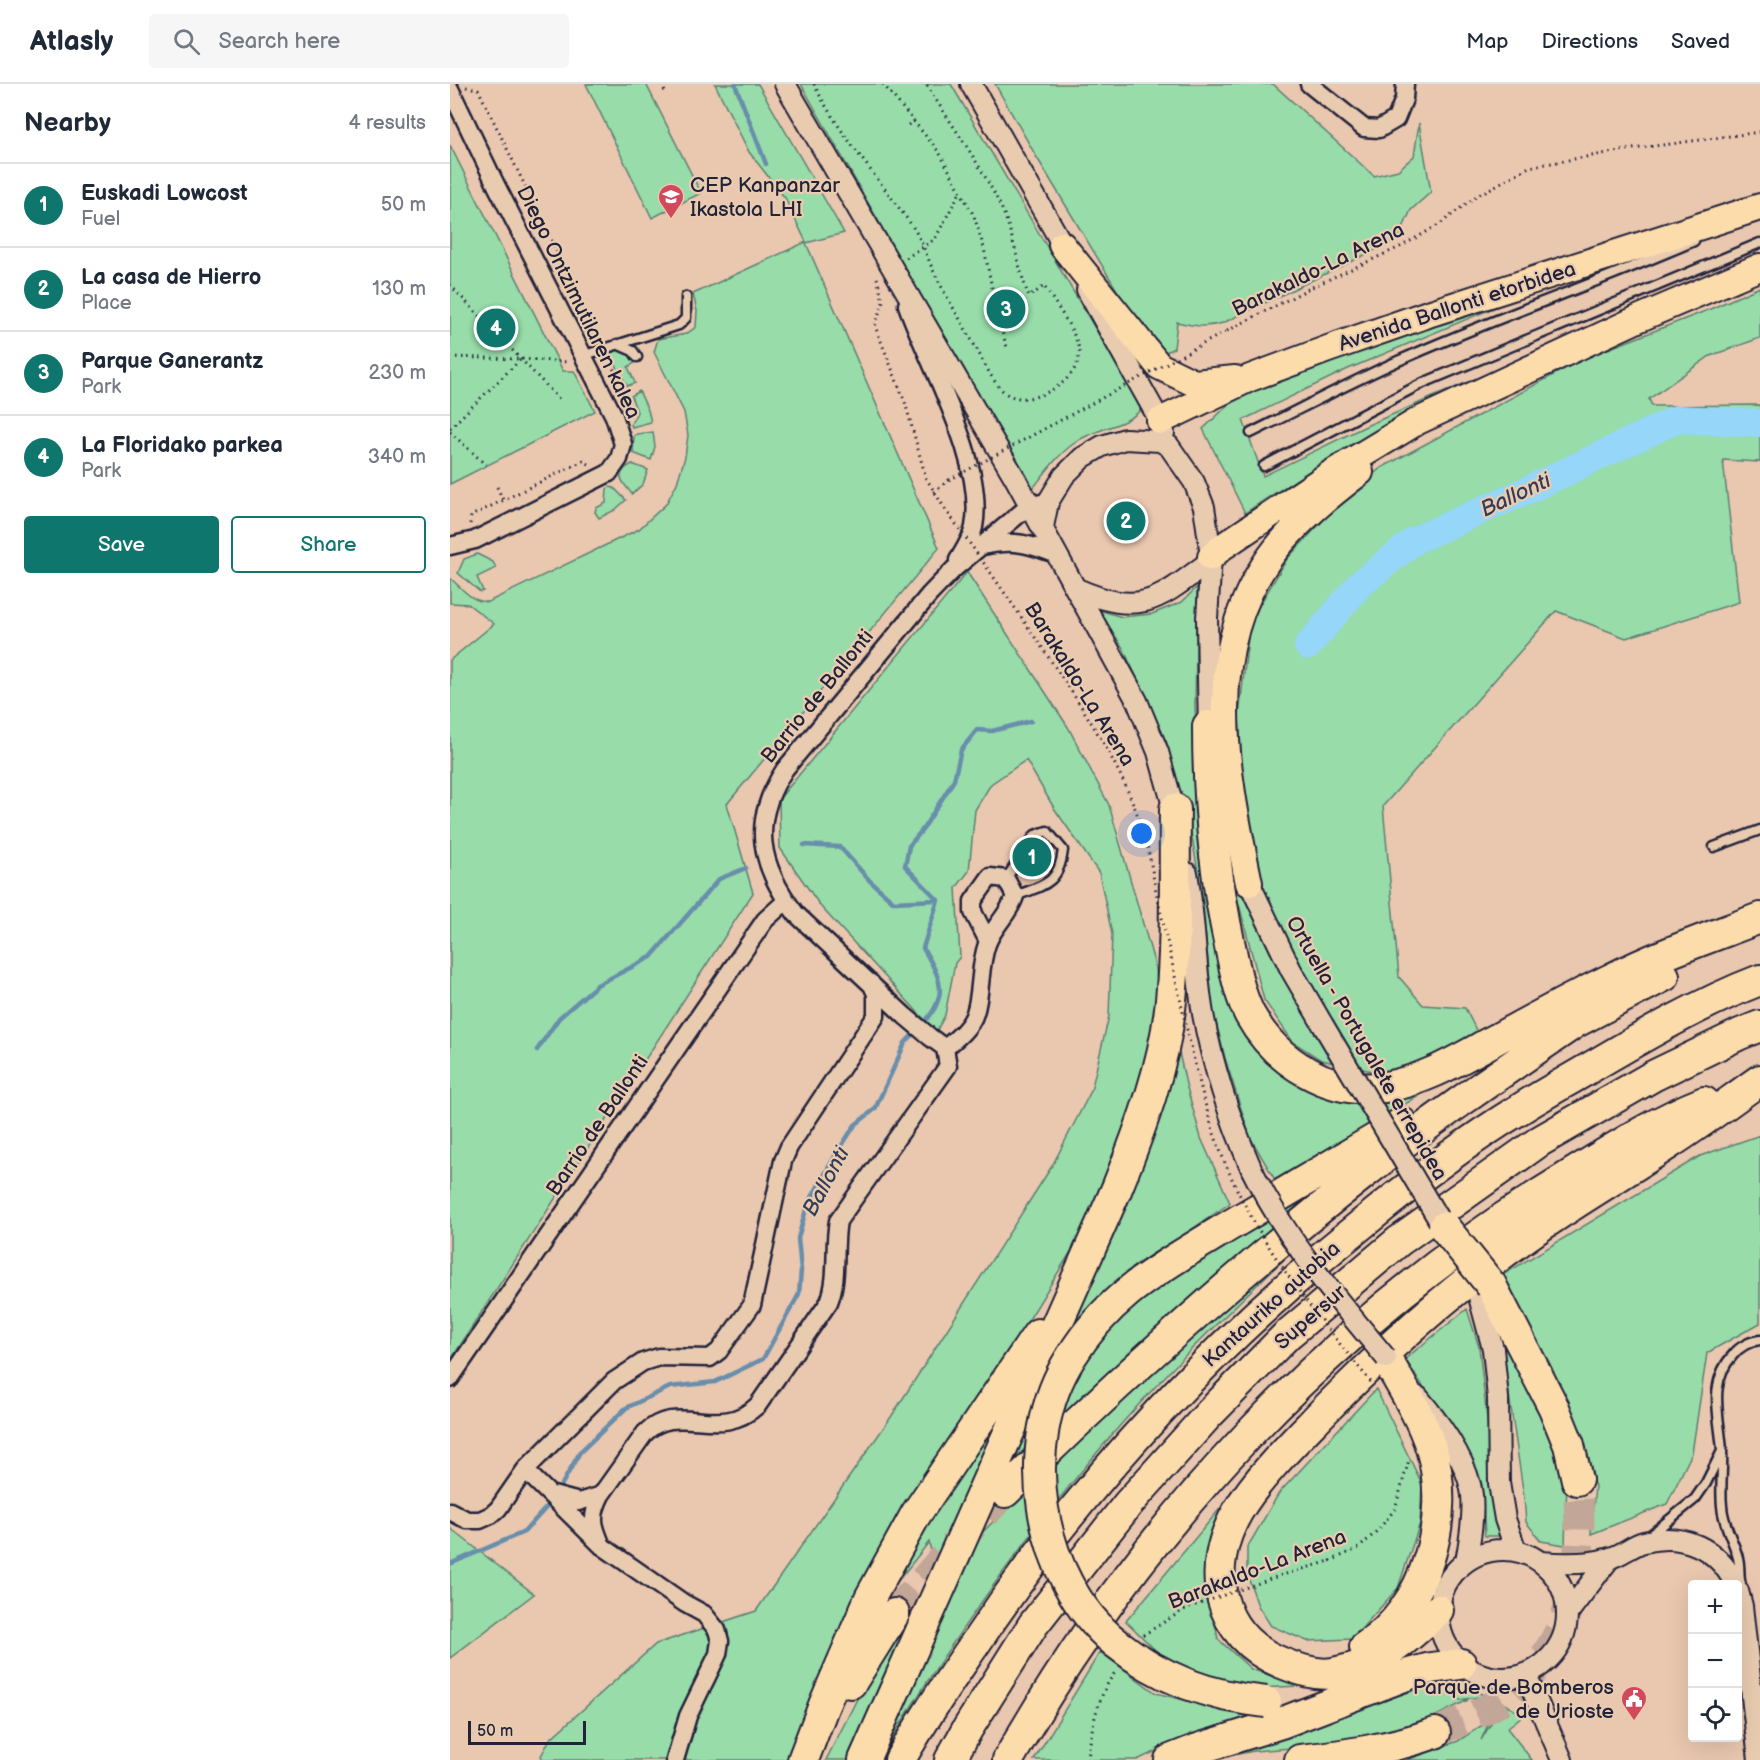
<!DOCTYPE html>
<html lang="en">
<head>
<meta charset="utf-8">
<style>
  :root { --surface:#fff; --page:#f6f6f7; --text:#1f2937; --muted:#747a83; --line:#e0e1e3; --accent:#0f766e }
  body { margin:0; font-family:"Balsamiq Sans",sans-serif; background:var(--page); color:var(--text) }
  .controls { position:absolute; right:18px; bottom:18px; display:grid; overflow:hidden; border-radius:6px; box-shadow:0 6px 24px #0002 }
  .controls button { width:54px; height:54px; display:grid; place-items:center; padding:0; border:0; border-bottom:2px solid var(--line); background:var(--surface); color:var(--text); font:30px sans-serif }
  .scale { position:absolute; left:18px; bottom:15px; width:118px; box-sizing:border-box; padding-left:6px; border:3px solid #22223b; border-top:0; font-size:16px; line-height:21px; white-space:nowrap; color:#22223b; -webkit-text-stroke:4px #e9ccb0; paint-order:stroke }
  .you { position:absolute; left:692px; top:750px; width:21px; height:21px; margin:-15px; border:4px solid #fff; border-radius:50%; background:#1a73e8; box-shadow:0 0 0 9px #1a73e833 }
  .badge { display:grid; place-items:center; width:39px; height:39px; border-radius:50%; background:var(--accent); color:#fff; font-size:20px; font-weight:700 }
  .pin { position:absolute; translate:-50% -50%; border:3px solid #fff; box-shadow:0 2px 6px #0006 }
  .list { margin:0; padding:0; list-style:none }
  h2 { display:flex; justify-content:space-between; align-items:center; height:78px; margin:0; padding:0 24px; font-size:26px }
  h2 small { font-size:20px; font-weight:400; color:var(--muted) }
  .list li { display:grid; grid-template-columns:39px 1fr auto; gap:18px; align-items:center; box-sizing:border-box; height:84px; padding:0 24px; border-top:2px solid var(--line) }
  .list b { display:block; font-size:22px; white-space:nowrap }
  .list p { margin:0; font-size:20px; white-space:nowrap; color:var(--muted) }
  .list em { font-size:20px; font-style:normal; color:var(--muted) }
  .actions { display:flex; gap:12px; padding:18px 24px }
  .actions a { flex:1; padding:14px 0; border:2px solid var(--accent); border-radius:6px; text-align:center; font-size:21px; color:var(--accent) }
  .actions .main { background:var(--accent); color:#fff }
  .icon { flex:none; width:33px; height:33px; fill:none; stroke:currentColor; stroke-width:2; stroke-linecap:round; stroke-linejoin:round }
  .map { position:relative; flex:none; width:1310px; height:1676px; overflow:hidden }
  header { display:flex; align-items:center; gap:36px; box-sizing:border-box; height:84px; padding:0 30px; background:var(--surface); border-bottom:2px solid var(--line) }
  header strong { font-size:28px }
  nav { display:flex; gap:33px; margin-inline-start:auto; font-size:21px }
  .search { width:420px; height:54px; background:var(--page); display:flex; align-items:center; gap:15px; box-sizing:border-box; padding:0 21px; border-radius:6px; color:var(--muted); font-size:22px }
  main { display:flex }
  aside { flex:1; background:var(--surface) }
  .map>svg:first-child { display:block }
</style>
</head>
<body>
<header>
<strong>Atlasly</strong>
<div class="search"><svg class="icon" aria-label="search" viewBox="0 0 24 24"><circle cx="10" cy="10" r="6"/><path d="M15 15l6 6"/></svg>Search here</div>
<nav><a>Map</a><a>Directions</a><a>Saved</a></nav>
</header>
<main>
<aside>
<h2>Nearby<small>4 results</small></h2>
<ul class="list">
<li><span class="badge">1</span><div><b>Euskadi Lowcost</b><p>Fuel</p></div><em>50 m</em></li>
<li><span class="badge">2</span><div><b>La casa de Hierro</b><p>Place</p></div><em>130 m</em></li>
<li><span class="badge">3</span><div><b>Parque Ganerantz</b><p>Park</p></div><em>230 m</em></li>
<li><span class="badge">4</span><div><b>La Floridako parkea</b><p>Park</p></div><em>340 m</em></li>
</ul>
<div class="actions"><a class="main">Save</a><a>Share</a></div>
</aside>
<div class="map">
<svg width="1310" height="1676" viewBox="0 0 1310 1676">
  <rect width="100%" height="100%" fill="#eac7af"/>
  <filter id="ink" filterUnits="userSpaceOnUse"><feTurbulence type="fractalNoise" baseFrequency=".0167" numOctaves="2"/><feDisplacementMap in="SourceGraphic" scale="12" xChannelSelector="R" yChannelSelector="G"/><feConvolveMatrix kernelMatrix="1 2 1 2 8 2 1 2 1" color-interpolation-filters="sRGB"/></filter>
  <g filter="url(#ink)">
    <path fill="#97dca9" stroke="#5c7f72" stroke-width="1.5" d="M136,0H196L251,109L202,134Z
      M265,0H308L394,149L356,159L489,464L277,720L303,809L0,1277V576L44,540L18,520L0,519V494C13,505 21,518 38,518L189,445L216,420L227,399L235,373L238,351L234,328L204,268L208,255L236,250L246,243L247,227L243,210L356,158L335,114L299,68Z
      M351,0H501L692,324C679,342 645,344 626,358C607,371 595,389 581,407Z
      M545,0H823L924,92L948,86L964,72L969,39L981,108L961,126L948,155L773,239C756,244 744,242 727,238L724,264L712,270L697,256L586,72Z
      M0,61L113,287H124L145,327L0,400Z
      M1310,203V254L1260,272L1199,315L1202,322L1310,321V378L1273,376L1289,518L1176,554L1106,527L933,722L949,893L973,921L1015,924L1030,954L936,990L871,976L843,958L814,916L780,786L795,736L789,632L800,537L837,475L897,411L931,384L1135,274L1258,226Z
      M1089,205L898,285L793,336L813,392L918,341L1069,276C979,324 878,371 795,429L753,345L792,308L922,259Z
      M168,264L177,267L188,277L178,283L185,299L177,302L160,269Z
      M189,307L198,326L201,338L182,343L181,340L187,328L181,312Z
      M203,348L205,363L201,376L183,369L184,352L187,350Z
      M182,380L198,386L193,400L182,410C172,398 163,390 182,380Z
      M160,403L164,404L176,416L165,426L149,434L145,428L146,424L156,419L157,405Z
      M27,470L43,478L46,484L27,493L33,507L30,508L8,489L14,475Z
      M517,488L618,643L659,721L706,885L709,924L683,1031L630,1153L557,1271L470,1396L439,1450L338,1676H93L91,1672L100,1655L206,1560L306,1527L441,1333L602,1082L641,1007L659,932L662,850L649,789L604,724L576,676L541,700L525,726L519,787L506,804L510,873L505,879L495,931L486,948L371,823L330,764L329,715Z
      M747,503L745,622L754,760L779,886L873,1007L1032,975L825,1096L800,1053L775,974L762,922L752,810L742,754L717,659L673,564L649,526L672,533L702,530L732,518Z
      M724,946L736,1000L751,1054L780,1119L684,1185L622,1245L600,1289L583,1358L558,1379Z
      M1310,1051V1239L1257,1269L1242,1369L1217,1420L1141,1450L1145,1402L1051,1192L1250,1072Z
      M910,1079L609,1339L620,1300L643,1258L696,1202Z
      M881,1130C806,1202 729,1273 661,1352C575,1453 496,1562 429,1676L520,1461L603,1377L659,1325Z
      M1017,1225L1029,1263L1050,1452H1035L1032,1401L1021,1375L955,1275Z
      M1049,1242L1091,1316L1117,1396L1115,1461L1091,1457L1076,1438L1074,1413Z
      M582,1272L496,1464L482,1473L479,1458L436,1512L440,1516L404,1569L428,1510Z
      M926,1305L972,1400L970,1439L948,1504L902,1555L857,1557L821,1542L808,1522L797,1490V1464L829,1409Z
      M799,1390L756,1493L768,1555L801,1585L850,1602L806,1604L754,1591L712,1573L676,1537Z
      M0,1444L84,1510L0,1574Z
      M475,1509L401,1676H376L426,1578Z
      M650,1568L706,1609L779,1627L826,1632L739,1652L687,1676H584Z
      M994,1601C1022,1605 1051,1614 1072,1632L1057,1644L1082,1676H957L1008,1657L1040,1636L1031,1656L1045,1633L1028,1613L1009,1616H1018L968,1641L880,1661L804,1667L756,1676L962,1607Z"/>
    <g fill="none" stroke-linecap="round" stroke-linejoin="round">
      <path stroke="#688eac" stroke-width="4.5" d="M285,0L316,80
        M354,761L390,763L420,797L444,818L487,816
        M472,941C500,911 491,895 473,864L488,816L455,782L459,762L473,745L504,696L511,666L527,646L542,647L581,637
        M87,966L109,934L147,901L201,873L269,795L296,784
        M107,1409L130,1368L176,1324L220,1303L265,1298L313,1275L349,1210L351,1186L348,1154L357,1122L385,1072L405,1041L425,1025L455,959L466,947
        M0,1480L74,1448L103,1416"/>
      <path stroke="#96d6f8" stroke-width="28" d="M858,562L909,501L965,456L1080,405L1227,335L1310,339"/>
      <path stroke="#c2a698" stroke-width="30" stroke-dasharray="30 15" stroke-linecap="butt" d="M444,1530L499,1467L555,1408
        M985,1649C1005,1639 1039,1626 1055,1614C1126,1560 1135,1479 1127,1396"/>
      <defs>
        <path id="service" d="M167,260L183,267L187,273
          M135,271L229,241L236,234V213
          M801,349C850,325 899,299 948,277C1046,233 1146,200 1244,157
          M814,382L973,299L1310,159
          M1264,763L1310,746
          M556,795L585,751L597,747L613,766C609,800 594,801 565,812
          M1198,1453L1245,1415L1256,1399L1271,1369
          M1290,1497C1289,1490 1290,1482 1288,1474C1284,1457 1273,1441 1272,1422C1270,1404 1273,1385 1272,1367C1270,1333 1257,1299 1283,1271C1289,1263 1300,1257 1310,1256"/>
        <path id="minor" d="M859,0L914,44L929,45L946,35L954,15L955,0
          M0,5L46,101L164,332L173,360L169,375L159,389L25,456L0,462
          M457,221C479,283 536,378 524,443C522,454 514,466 508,476
          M533,462C564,455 579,460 608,471
          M495,964L480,953L455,932L346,830C309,781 300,738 335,685L479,511L504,485L580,421L591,419
          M495,964C506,955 521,943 525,929C532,907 529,882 537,860C543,842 559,831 565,812L556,795L540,793L523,817V828L538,857
          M0,1295L315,836L336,817
          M75,1386L152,1462L234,1519L254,1530L267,1546L270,1557L268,1570L238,1632L225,1676
          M103,1411L129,1418L151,1411
          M0,1427L17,1436H30L41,1431L48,1425L75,1386L164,1297L193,1278L209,1273L260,1274L269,1267L302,1221L333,1077L339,1063L426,932V910L421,899
          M152,1462C143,1441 140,1433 151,1411L195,1349C228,1316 269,1358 308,1321L379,1218C389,1193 383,1163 388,1137L498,982L495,964"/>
        <path id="tertiary" d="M335,0L565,394L687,617L708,668L727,736
          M521,0L619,172
          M637,206L710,337L714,349
          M593,443L598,418L614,392L632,374L652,362L675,355L710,357L719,362L744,398L754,423L757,443L761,473L757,534L759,653
          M627,505C692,533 708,516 760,477
          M793,786L841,886L873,941
          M737,789C745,835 745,883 753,930C763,984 780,1036 802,1086
          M1028,1209L1043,1265L1048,1314L1049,1399L1055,1435L1066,1467
          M968,1313C989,1338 1018,1378 1022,1411C1024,1433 1020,1456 1016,1477
          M989 1530a64 64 0 1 1 128 0a64 64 0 1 1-128 0Z
          M1091,1478C1112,1480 1140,1480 1160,1474C1172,1471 1182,1461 1194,1458C1233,1448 1268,1464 1285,1500
          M1288,1507L1292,1522L1309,1676
          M1117,1530L1160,1474
          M1076,1591L1112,1676"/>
        <path id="primary" d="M612,161L709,282L744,299L785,295
          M710,337L800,294L878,265L978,230L1310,123
          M761,473L772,463L882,389L968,337L1190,234L1310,183
          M799,799C776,688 749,563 826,465C849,436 880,411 910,388"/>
        <path id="motorway" d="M758,642C758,717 764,789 780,862C785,885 789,910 800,931C826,978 880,1012 935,1003C973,997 1006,977 1039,959C1080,937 1121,914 1163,894C1210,870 1261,853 1310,834
          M1105,949L1214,892
          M772,1146L952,1039
          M1041,1201L1104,1324L1119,1361L1127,1396
          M555,1408C669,1297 787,1189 912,1091C980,1037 1051,989 1123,940
          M988,1526C955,1557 929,1581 883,1589C866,1592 847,1585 832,1579C766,1552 754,1485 788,1427C807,1394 846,1356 873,1328C939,1261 1011,1198 1088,1144C1131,1114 1176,1088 1220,1059C1251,1039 1280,1017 1310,996
          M915,1563C977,1524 1002,1432 981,1364C971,1332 952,1303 936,1274
          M401,1599L444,1530
          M353,1676L374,1621L420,1514L466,1430L588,1250
          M414,1676L667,1104C691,1044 715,980 721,916C727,853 724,788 725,725
          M450,1676C472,1636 498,1599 524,1561C631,1401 762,1260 912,1140C962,1099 1014,1059 1070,1025C1092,1011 1114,999 1136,986C1192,953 1250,919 1310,896
          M500,1676L518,1644L583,1541L678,1420L759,1330L837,1251L949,1157L1090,1057L1203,992L1290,950L1310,942
          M558,1676C691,1442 879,1239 1109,1098C1156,1069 1203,1038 1254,1018
          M720,1676L748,1665L831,1639L959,1590L981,1584L1011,1580
          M850,1676C896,1671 941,1665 985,1649"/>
      </defs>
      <use href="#service" stroke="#22223b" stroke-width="13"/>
      <use href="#minor" stroke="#22223b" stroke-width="21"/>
      <use href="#tertiary" stroke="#22223b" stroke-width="24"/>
      <use href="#primary" stroke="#22223b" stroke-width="30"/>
      <use href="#motorway" stroke="#22223b" stroke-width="34"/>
      <path stroke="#22223b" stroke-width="3" stroke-dasharray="1.5 4.5" stroke-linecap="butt" d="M213,0L215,9
        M364,0C384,41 414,77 441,113C449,125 460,137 467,150C475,164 479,179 486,192C498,216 513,240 526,264C534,278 541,295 552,306C575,330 633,297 629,266C627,249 604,218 594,202L579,213C567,182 564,148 548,117C528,76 500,39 476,0
        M433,0L489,68L524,132L534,164L549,239L557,263
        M16,3L28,5L149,254
        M458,41L464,37
        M456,174L485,155L510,108
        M427,194L433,217L425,242L455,318L476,394L495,425
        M0,201L110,316
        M777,247L862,203L950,163L990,140L1025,113L1079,83L1175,66L1310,48
        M0,273L71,275L118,278
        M158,274L164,286
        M0,344L71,275
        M0,348L36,381
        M47,403L53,416
        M484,408L499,396
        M20,440L21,432L133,377L141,381
        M880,1477L909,1464L929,1445L945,1425L959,1376"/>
      <use href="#service" stroke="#e9ccb0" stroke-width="8"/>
      <use href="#minor" stroke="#e9ccb0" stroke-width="16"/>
      <use href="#tertiary" stroke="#e9ccb0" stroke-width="20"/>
      <use href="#primary" stroke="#fddcac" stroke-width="26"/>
      <use href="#motorway" stroke="#fddcac" stroke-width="30"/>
      <defs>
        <path id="tertiary-bridge" d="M873,941L999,1153
          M802,1086C836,1156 886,1214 936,1274"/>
        <path id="motorway-bridge" d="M994,1143L1041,1201
          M772,1146C711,1184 660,1209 621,1273C566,1359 586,1494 666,1559C711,1595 759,1612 816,1618"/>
      </defs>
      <use href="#tertiary-bridge" stroke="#22223b" stroke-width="24" stroke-linecap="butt"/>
      <use href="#motorway-bridge" stroke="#22223b" stroke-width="34" stroke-linecap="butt"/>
      <path stroke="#22223b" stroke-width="3" stroke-dasharray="1.5 4.5" stroke-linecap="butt" d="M499,396L777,247
        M495,425C530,473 564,522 597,571C632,623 668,676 689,735C699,760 702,790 708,817C724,884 737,952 755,1019C784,1130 850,1212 921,1298
        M693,1551L737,1524L829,1492L880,1477
        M638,1676C641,1645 647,1612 666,1587"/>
      <use href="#tertiary-bridge" stroke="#e9ccb0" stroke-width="20"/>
      <use href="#motorway-bridge" stroke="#fddcac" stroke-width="30"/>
    </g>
  </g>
  <defs>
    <symbol id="university-pin" viewBox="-11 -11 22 30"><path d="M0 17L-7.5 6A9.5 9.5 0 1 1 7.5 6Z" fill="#d1495b" stroke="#e9ccb0"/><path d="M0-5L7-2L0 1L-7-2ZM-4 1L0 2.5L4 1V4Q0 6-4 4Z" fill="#fff"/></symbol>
    <symbol id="civic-pin" viewBox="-11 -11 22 30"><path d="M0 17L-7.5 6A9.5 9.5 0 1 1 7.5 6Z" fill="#d1495b" stroke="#e9ccb0"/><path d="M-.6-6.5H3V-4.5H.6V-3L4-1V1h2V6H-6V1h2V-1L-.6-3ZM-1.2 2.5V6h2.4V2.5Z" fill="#fff"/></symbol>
  </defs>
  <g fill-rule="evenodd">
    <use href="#university-pin" x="206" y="98" width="30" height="40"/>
    <use href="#civic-pin" x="1169" y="1600" width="30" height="40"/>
  </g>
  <g text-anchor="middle" stroke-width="4.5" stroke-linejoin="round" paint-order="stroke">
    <g font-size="21" fill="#22223b" stroke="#e9ccb0" text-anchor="start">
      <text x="240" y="108">CEP Kanpanzar<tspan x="240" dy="24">Ikastola LHI</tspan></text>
      <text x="1164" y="1610" text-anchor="end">Parque de Bomberos<tspan x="1164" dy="24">de Urioste</tspan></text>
    </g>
    <g font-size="21" fill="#22223b" stroke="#e9ccb0">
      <text transform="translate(868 185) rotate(-26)" y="7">Barakaldo-La Arena</text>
      <text transform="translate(129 218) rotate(64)" y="7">Diego Ontzimutilaren kalea</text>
      <text transform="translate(1007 222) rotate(-18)" y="7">Avenida Ballonti etorbidea</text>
      <text transform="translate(630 600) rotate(58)" y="7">Barakaldo-La Arena</text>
      <text transform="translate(367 612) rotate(-51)" y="7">Barrio de Ballonti</text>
      <text transform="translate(917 964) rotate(60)" y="7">Ortuella - Portugalete errepidea</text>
      <text transform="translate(147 1041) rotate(-56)" y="7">Barrio de Ballonti</text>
      <text transform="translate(821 1220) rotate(-42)" y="7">Kantauriko autobia</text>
      <text transform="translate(860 1233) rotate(-41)" y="7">Supersur</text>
      <text transform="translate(807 1485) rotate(-21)" y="7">Barakaldo-La Arena</text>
    </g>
    <g font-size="22" font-style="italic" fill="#333d57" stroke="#e9ccb0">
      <text transform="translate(1065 410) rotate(-25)" y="8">Ballonti</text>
      <text transform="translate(375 1097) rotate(-62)" y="8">Ballonti</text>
    </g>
  </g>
</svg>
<div class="controls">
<button>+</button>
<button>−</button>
<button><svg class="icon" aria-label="locate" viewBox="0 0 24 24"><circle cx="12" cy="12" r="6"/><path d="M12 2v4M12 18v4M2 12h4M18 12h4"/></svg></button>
</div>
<div class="scale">50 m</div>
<div class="you"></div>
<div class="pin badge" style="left:582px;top:773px">1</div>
<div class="pin badge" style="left:676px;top:437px">2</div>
<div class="pin badge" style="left:556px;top:225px">3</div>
<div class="pin badge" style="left:46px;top:244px">4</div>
</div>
</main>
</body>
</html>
